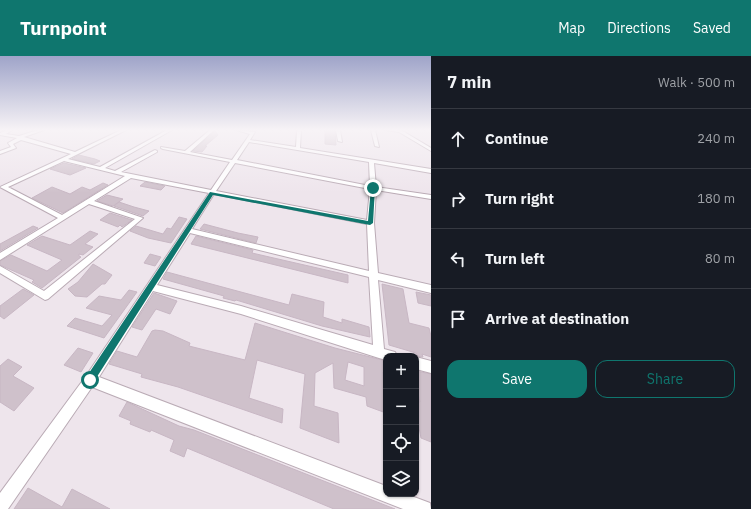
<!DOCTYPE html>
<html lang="en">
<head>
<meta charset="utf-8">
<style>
  :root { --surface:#171b24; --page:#20242c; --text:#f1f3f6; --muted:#9ea1a6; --line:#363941; --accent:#0f766e }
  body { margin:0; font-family:"IBM Plex Sans",sans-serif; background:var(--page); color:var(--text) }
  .controls { position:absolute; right:12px; bottom:12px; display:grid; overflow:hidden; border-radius:8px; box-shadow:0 1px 3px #0004 }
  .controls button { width:36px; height:36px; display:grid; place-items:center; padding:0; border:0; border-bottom:1px solid var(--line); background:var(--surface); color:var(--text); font:20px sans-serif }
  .stop { position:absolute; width:12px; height:12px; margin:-9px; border:3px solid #0f766e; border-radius:50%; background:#fff }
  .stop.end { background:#0f766e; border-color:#fff; box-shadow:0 1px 4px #0008 }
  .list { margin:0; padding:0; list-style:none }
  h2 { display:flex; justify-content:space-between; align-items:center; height:52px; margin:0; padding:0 16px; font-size:17px }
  h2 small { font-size:13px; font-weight:400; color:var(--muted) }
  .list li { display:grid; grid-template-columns:26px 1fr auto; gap:12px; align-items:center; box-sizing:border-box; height:60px; padding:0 16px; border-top:1px solid var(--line) }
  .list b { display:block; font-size:15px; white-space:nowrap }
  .list em { font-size:13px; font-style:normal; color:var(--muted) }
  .actions { display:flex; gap:8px; padding:12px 16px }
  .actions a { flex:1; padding:9px 0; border:1px solid var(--accent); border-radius:12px; text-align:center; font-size:14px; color:var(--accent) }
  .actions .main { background:var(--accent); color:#fff }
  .icon { flex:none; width:22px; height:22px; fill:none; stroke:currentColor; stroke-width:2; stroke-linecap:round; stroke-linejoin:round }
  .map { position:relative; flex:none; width:431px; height:453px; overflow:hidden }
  header { display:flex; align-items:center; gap:24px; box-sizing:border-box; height:56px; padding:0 20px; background:var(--accent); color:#fff }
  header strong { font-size:19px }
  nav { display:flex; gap:22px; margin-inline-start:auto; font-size:14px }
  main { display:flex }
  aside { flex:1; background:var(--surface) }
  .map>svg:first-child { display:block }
</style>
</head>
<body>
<header>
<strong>Turnpoint</strong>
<nav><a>Map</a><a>Directions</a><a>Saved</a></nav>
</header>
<main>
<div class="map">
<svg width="431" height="453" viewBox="0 0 431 453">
  <rect width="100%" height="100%" fill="#eee5ec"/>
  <path fill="#cfc1cb" stroke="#c8b7c4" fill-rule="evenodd" d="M325,74H335L336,89L325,88Z
    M215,75L218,79L205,90H207L202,96L193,95Z
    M79,99L95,103L100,105L94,108L72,103Z
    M64,107L86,112L70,119L50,113Z
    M145,126L165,130L161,134L140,130Z
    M103,127L108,129L63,157L32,142L52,131L70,138L82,131L90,134Z
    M107,139L123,143L113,150L97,145Z
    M119,146L134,151L149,155L143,160L114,150Z
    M110,157L132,164L122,171L120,169L118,171L100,164Z
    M179,161L187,163L171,187L148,182L130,175L136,170L163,178L167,172L171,173Z
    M204,168L238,177L258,181L256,187L200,173Z
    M33,170L38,172L0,195V188Z
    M90,175L98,178L85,188L93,191L83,199L79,198V200L81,201L42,232L32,226L34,224L0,209V205L11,199L47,215L62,204L27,189L42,180L70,189Z
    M196,180L253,194L252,197L348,219V227L191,188Z
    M150,198L161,201L155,210L144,207Z
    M93,208L112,219L105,228H102L87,241L75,240L68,233L78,226Z
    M167,216L289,249L292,238L324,246L323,261L342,267V263L369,271L370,281L322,270L236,244L235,245L223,242L224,240L163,223Z
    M382,228L403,233L409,267L429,272L431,280V301L422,298L423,301L416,300V297L389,289Z
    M23,233L34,239L4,263L0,260V250Z
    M129,234L137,236L104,282L67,270L75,262L102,270L112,259L86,252L99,240L121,244Z
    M416,236L431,239V250L418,247Z
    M154,237L177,245L170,258L156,253L142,274L132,271Z
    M255,267L335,292L386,305V317L383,316L384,336H386V357L367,350L366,341L334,332L333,307L315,317L314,350L338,357L339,387L300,372L305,318L257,304L249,342L283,353L282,367L178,331L141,321L142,318L109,308L117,295L137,301L152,275L155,274L163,275L190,287L189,290L245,304ZM348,306L364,311V330L345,324Z
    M78,292L93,297L81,316L64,309Z
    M8,303L22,311L13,320L34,332L14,355L0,346V310Z
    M416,315L431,318V386L421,382L416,356V345L420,346L416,328Z
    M127,346L179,370L194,374L395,453H334L187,392L184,401L170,395L174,384L151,374L150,376L130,368L131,365L119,360Z
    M28,432L62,451L72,433L110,453H14Z"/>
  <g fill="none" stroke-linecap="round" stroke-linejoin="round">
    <defs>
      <path id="minor" d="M7,74H12L6,78L19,80L38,74H44L24,81L75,96L121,74H126L68,103L100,111L167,74H172L105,112L115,115L155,94L157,95V96L121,116L211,134L230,106L163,93L161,92V91L185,95L210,74H214L190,96L232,104L250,78L236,74L255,76L250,84L296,91L297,74H301L300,92L431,113V117L374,107L376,131L431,139V143L376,134L374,167L378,217L431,229V237L378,224L384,293L395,296L397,300H386V304L379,302L241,258L153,235L99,321L386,430V438H406L430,447L431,453H403L92,331L8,453H0V437L86,320L209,137L131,122L94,145L143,162L48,243L45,244L0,217V210L44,235L135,163L89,148L0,204V197L58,162L0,131L71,98L21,84L13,88L16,92L0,98V95L11,91L8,87L17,82L0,79V77ZM249,86L369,106L370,130L237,104ZM64,105L125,120L62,159L8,131ZM235,107L370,133L367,164L216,135ZM214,138L367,168L369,215L192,173ZM190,177L369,221L373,289L241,250L157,229Z
        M336,74H340L342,86L338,85Z
        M371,74H375L379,91L375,90Z
        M386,74H401L431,92V95L399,76Z
        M416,301L431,305V317L416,313Z"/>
    </defs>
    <use href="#minor" stroke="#baabb5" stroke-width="2"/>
    <use href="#minor" fill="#fff" fill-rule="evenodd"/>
  </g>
  <linearGradient id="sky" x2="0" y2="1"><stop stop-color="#9fa4c9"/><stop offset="0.54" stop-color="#f7f3f6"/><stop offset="1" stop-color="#f7f3f6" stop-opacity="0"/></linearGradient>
  <rect width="431" height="137" fill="url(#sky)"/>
  <path fill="#0f766e" d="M373,130L375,132L373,167L370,169L213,139L93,327L90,328L87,327L85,324L87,320L210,136L368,165L371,132Z"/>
</svg>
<div class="controls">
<button>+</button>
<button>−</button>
<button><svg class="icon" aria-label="locate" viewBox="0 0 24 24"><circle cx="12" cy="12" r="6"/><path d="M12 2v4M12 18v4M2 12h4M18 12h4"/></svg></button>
<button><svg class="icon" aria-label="layers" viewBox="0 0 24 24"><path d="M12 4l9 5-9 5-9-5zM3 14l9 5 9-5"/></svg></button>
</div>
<div class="stop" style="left:90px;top:324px"></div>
<div class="stop end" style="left:373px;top:132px"></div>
</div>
<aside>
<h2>7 min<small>Walk · 500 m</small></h2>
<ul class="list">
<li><svg class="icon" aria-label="ahead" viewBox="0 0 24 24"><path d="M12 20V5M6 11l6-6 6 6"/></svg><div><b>Continue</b></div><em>240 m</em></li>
<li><svg class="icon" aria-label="right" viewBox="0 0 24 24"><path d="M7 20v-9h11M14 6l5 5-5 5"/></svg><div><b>Turn right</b></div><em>180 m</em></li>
<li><svg class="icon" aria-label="left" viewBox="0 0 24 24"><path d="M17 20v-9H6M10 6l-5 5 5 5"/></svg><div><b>Turn left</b></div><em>80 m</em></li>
<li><svg class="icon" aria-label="arrive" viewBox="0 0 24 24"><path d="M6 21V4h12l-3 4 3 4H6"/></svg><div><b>Arrive at destination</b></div></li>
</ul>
<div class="actions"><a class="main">Save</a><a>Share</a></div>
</aside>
</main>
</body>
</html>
